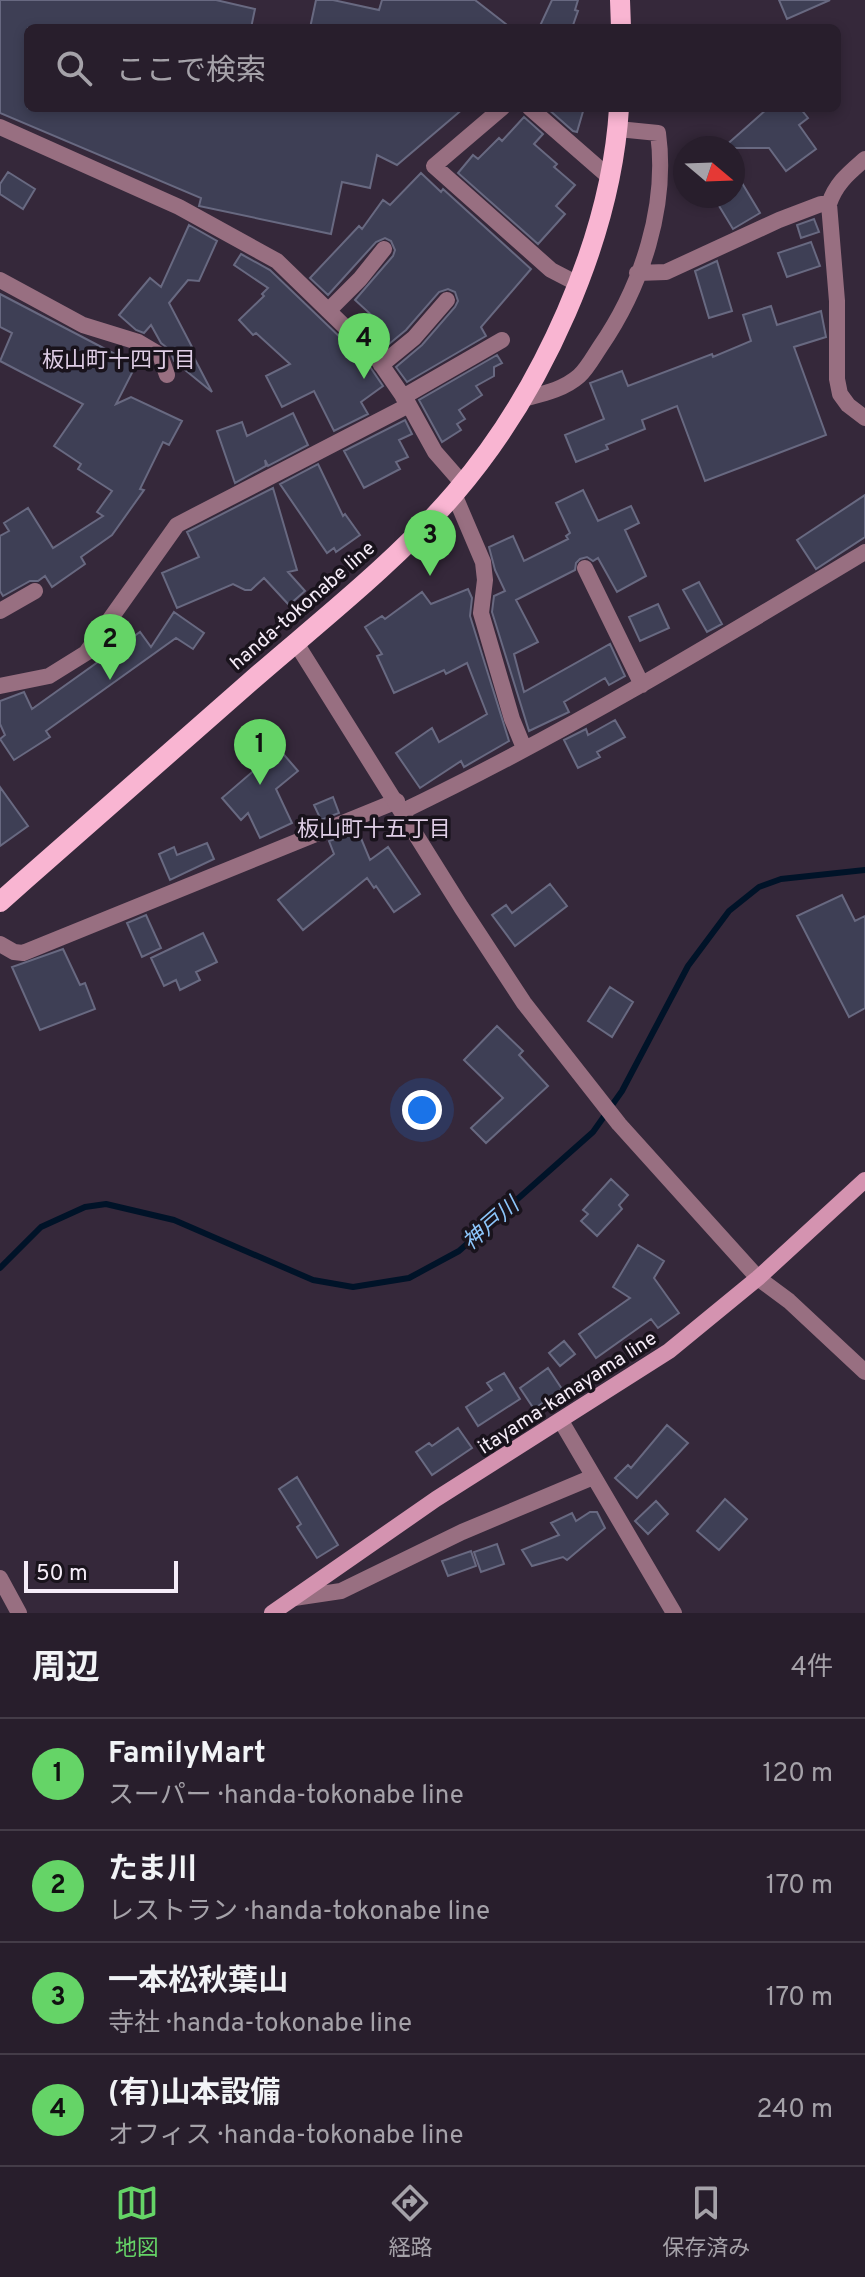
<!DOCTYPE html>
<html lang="ja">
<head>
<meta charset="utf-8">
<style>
  :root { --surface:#281e2c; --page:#302734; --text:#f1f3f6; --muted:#a5a2a9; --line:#443c48; --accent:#65d467 }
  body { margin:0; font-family:Overpass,"Noto Sans JP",sans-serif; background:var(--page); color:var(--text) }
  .compass { position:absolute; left:673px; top:136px; width:72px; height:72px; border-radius:50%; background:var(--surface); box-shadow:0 4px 12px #0003; rotate:109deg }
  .scale { position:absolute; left:24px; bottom:20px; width:154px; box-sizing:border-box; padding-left:8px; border:4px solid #f5ecf8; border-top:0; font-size:22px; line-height:28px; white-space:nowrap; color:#f5ecf8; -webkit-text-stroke:6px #19131c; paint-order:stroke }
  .you { position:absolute; left:422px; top:1110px; width:28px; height:28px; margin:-20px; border:6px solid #fff; border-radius:50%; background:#1a73e8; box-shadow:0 0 0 12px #1a73e833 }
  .badge { display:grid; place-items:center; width:52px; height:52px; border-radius:50%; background:var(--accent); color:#111; font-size:26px; font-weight:700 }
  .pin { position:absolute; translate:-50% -66px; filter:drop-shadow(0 2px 4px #0008) }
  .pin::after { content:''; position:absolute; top:42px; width:28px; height:24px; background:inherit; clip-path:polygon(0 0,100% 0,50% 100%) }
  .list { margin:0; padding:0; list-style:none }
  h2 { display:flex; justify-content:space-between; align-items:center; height:104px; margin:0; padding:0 32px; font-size:34px }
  h2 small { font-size:26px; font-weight:400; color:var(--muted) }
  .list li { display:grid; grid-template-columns:52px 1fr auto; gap:24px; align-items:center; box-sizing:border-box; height:112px; padding:0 32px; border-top:2px solid var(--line) }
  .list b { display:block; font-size:30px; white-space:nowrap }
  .list p { margin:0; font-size:26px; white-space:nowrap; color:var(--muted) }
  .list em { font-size:26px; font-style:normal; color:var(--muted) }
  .icon { flex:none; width:44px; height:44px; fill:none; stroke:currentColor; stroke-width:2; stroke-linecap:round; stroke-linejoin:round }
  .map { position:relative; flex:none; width:865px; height:1613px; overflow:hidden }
  .search { position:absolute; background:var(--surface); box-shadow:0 4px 12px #0003; left:24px; right:24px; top:24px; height:88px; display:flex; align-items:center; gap:20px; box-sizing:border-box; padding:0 28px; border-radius:12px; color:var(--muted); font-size:30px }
  .sheet { height:552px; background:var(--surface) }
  nav { display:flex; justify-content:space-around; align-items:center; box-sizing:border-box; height:112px; border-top:2px solid var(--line); background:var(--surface); font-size:22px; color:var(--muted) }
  nav a { display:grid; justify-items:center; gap:4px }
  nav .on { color:var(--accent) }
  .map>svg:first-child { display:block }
</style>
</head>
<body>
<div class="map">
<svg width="865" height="1613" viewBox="0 0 865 1613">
  <rect width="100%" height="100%" fill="#35283a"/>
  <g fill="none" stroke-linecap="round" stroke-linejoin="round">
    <path stroke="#001328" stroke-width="6" d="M0,1268L41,1227L85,1207L106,1204L174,1220L313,1280L353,1287L409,1278L459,1251L593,1132L622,1091L688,966L729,911L759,887L781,879L865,870"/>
  </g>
  <path fill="#3e3f55" stroke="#686981" stroke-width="2" d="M0,0H216L255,9L251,28H28V108H464L397,165L377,155L370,188L342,182L331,234L199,206L201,198L0,113Z
    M316,0H333L379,10L382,0H475L511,28H310Z
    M552,0H578L575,10L578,11L572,28H539Z
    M779,0H830L787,19Z
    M547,108H584L577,132L573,131Z
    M768,108H800L808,118L799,125L816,149L786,171L769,148H723Z
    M524,117L543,134L534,144L557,164L554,167L575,185L556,206L565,214L538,244L458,173L473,155L478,159L499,138L502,141Z
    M733,168L760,213L733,229L713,196H733Z
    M8,172L35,189L23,209L0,194V184Z
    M421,173L441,192L443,189L531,269L481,327L486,336L407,382L396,367L422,345L455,307L458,301L455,292L448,289L439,292L406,330L383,349L366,332L378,321L355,300L393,256L395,250L391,241L385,238L376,242L328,295L310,278L359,226L362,229L383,200L390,205Z
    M814,219L819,232L801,238L797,225Z
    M189,225L217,241L199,281L188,280L169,303L192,347L189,348L212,392L174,361L170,350L161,343L151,325L144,333L136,330L119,315L150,278L161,287Z
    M811,242L820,266L787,277L778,253Z
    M241,254L270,270L368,364L383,386L361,402L368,414L334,431L314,391L282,407L266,376L290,364L256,333L253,335L239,320L264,296L262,294L268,288L234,265Z
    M717,261L732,311L709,318L695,271Z
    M0,294L136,365L116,404L131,397L182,421L169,445L163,442L140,489L144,490L112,535L81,557L85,564L52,587L45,576L38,581H30L3,596L0,591V536L9,531L4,523L28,508L53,548L103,516L97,512L112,491L78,469L81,464L54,446L83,404L0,361L12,333L0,327Z
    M771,306L777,325L821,311L826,337L794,347L826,435L705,481L677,406L642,420L645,429L606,445L608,449L576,462L565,435L604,419L590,383L622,371L628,386L712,354L713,357L751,341L743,315Z
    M497,355L502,363L494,367V376L476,386L482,395L459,410L465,419L457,424L461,430L442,442L419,400Z
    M293,413L308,445L268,466L265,460L266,466L235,483L217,431L242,422L247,436Z
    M405,420L412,434L399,440L408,457L396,462L400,469L364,488L344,451Z
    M318,464L343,516L345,514L360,535L336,552L334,548L327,553L280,484Z
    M273,488L297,570L288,572L305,591L289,605L264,578L251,590H245L233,584L177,608L162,573L199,557L187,532Z
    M583,490L598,521L631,506L639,523L625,530L646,576L617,592L598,558L593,561L587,557L580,559L576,563L575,570L516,600L538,642L514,654L524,692L610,644L625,676L609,685L605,678L564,702L569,712L529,731L492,612L494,596L505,591L495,570L489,547L513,536L524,561L568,539L566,536L570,533L556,503Z
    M865,495V537L816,569L797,540Z
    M699,582L722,624L707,632L683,590Z
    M468,589L472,598L470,616L509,741L464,767L461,761L420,788L396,753L432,728L439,742L487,714L467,663L446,674L444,670L394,693L377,656L382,654L365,627L382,616L385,619L422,592L431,604Z
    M658,604L669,628L640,641L629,617Z
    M174,612L204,633L193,649L176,638L46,731L50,737L14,760L0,739L5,735L0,724V701L24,692L32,709L140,632L151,647Z
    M615,720L625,737L597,752L600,757L578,768L564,740L586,729L588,735Z
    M279,749L298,771L276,789L292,823L260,838L248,813L241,820L222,798Z
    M0,787L28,826L0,846Z
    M333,797L339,813L321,820L314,805Z
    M358,831L370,860L388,847L420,894L394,912L376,886L374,888L367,878L303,930L278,900L334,854L329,841Z
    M207,843L214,859L170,880L159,854L174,847L177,855Z
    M550,884L567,906L515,946L492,915L506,905L512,913Z
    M842,895L855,921L865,916V1008L849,1017L797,916Z
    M146,915L161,948L142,957L127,923Z
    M203,933L217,962L196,972L200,980L180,990L176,980L164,986L151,958Z
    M63,949L80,985L85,983L95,1009L40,1030L12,967Z
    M610,987L633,1002L612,1037L588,1021Z
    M497,1026L523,1051L519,1055L548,1086L486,1143L471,1128L503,1098L464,1060Z
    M611,1179L628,1195L619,1205L622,1209L597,1236L581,1221L588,1214L583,1210Z
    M638,1245L664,1261L654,1278L679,1313L658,1328L651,1319L596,1358L579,1334L630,1298L613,1287Z
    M564,1341L575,1354L560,1366L549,1353Z
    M548,1368L562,1389L534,1409L520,1388Z
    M504,1373L520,1399L478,1426L466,1407L492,1390L487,1383Z
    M667,1425L688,1443L637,1498L615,1478L628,1465L631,1468Z
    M458,1428L472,1448L432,1475L416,1452L429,1443L432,1446Z
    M297,1477L338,1545L317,1558L297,1527L301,1524L279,1489Z
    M725,1499L747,1519L719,1550L697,1531Z
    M656,1501L668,1514L648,1534L635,1521Z
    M590,1512H597L605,1528L567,1560L563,1557L532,1566L522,1550L559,1535L551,1523L572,1513L576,1521Z
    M497,1544L504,1564L481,1572L474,1552Z
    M471,1551L476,1566L448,1576L442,1561Z"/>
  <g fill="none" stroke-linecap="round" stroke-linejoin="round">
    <path stroke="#986f81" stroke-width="16" d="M502,108L434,166L551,270L578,284
      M530,108L609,177
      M0,127L179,207L277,261L376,357L409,405L435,452L463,484
      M865,159C849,173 836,183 829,204L837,301V379L840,394L848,405L865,418
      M637,273L666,272L779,220L821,204H829
      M0,280L83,325L138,342L160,355L167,375
      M329,310L360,279L384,249
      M381,365L414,338L447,300
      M403,397L502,340
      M523,399C542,394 563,390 579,376C587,369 594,356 600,347C642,286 668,206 658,133L618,129
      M454,494L483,562L485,580L481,613L512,719L524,748
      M585,568L642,685
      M0,611L35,591
      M0,686L49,676L86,653L177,525L409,405
      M403,811C562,735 714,643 865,552
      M0,944L14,952L23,953L397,801
      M758,1278L789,1301L865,1372
      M561,1421L674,1613
      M0,1578L19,1613
      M294,1598L341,1591L462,1532L593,1477"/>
    <path stroke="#986f81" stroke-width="16" d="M296,643L461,907L524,1003L619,1124L758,1278"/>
    <path stroke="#d493b0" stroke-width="16" d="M272,1613L436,1499L669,1351L758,1278L865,1180"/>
    <path stroke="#f9b5d2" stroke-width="20" d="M620,0L621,28
      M0,902C83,828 167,755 250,682C320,621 395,563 455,493C541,393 611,240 619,108"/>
  </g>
  <g text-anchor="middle" stroke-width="7" stroke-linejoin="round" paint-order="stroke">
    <g font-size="20" fill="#f5ecf8" stroke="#19131c">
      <text transform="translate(302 605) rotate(-41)" y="7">handa-tokonabe line</text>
      <text transform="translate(567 1392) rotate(-33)" y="7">itayama-kanayama line</text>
    </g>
    <g font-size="22" fill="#dfcee6" stroke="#19131c">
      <text x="119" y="367">板山町十四丁目</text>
      <text x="374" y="836">板山町十五丁目</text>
    </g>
    <g font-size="22" font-style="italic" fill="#8cc5fa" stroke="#19131c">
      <text transform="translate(490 1223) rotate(-41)" y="8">神戸川</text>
    </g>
  </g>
</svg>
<svg class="compass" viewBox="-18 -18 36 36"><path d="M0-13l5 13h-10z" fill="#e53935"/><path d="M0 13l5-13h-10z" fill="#a5a2a9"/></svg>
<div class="scale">50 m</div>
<div class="you"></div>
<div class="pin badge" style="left:260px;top:785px">1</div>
<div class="pin badge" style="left:110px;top:680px">2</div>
<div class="pin badge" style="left:430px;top:576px">3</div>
<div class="pin badge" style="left:364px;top:379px">4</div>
<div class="search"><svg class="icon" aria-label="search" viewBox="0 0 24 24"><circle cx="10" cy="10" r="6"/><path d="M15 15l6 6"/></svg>ここで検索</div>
</div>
<section class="sheet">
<h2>周辺<small>4件</small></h2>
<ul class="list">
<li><span class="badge">1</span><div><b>FamilyMart</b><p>スーパー · handa-tokonabe line</p></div><em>120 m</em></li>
<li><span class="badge">2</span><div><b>たま川</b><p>レストラン · handa-tokonabe line</p></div><em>170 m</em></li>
<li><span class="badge">3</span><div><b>一本松秋葉山</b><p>寺社 · handa-tokonabe line</p></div><em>170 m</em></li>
<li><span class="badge">4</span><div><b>(有)山本設備</b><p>オフィス · handa-tokonabe line</p></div><em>240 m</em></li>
</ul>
</section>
<nav>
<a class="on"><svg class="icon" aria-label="map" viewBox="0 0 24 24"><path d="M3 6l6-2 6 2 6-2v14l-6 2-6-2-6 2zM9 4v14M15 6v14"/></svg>地図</a>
<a><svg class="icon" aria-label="directions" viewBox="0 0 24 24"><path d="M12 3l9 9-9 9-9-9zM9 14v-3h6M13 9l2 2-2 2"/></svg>経路</a>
<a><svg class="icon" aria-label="saved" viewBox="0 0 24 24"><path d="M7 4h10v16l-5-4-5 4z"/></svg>保存済み</a>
</nav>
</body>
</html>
